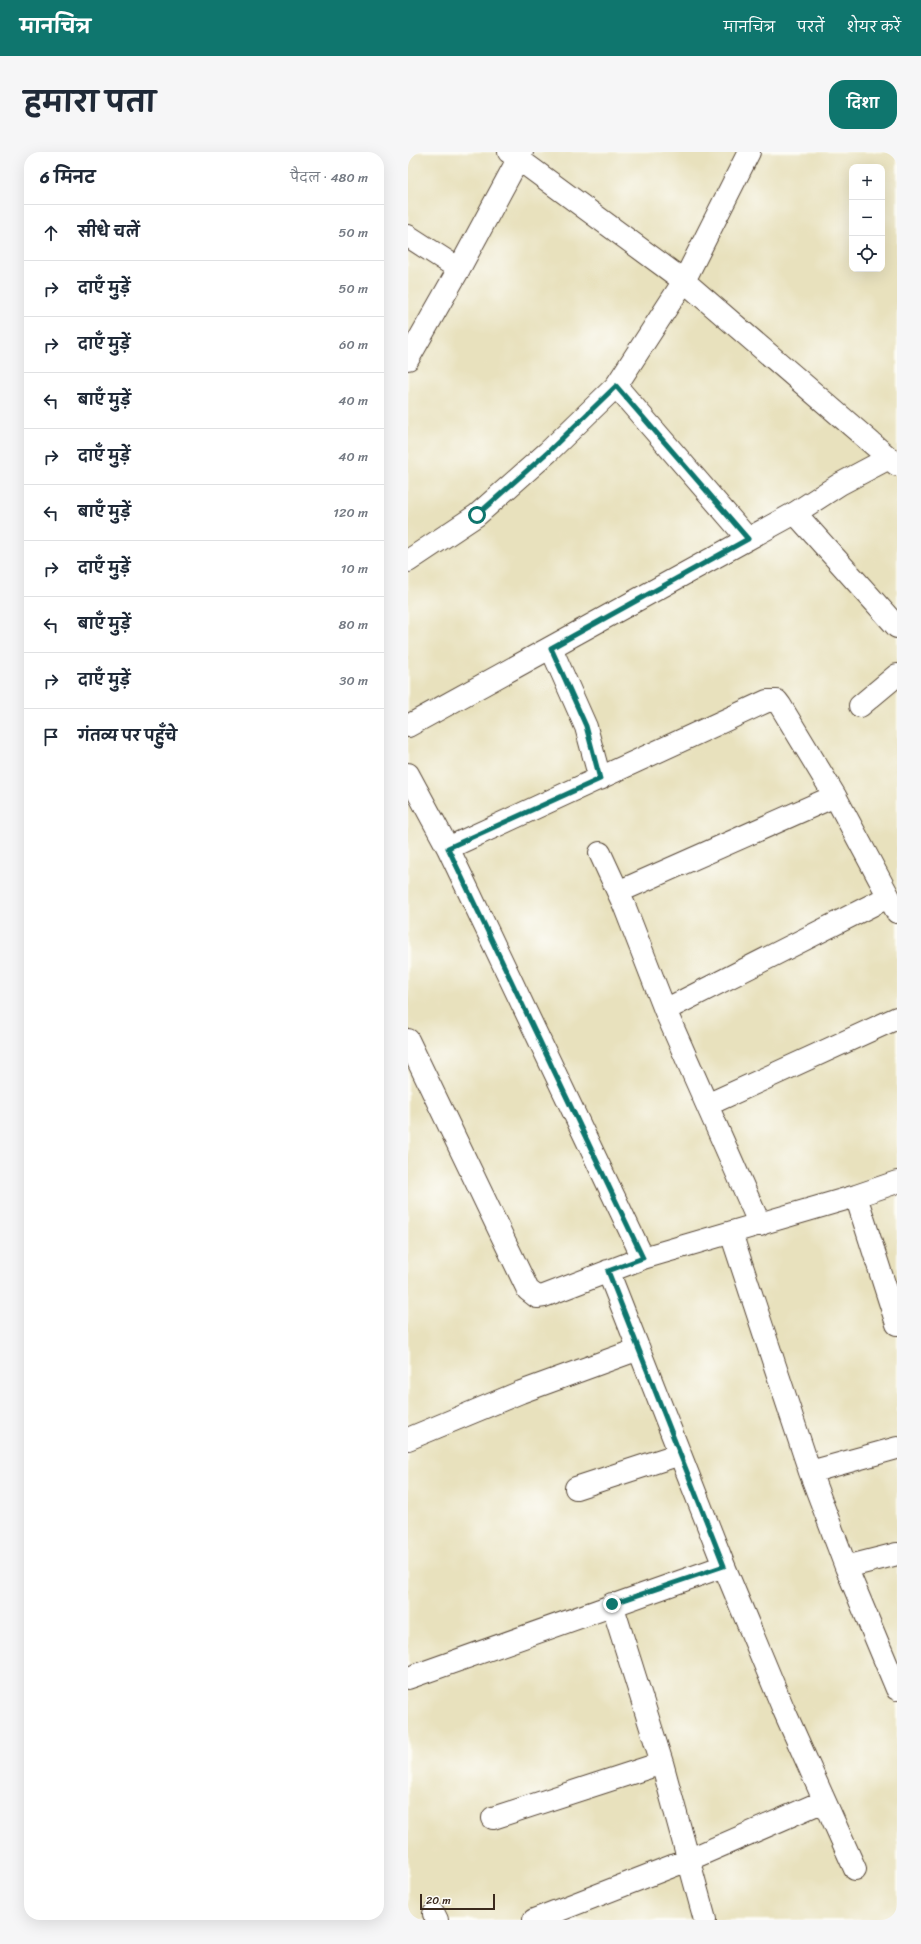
<!DOCTYPE html>
<html lang="hi">
<head>
<meta charset="utf-8">
<style>
  :root { --surface:#fff; --page:#f6f6f7; --text:#1f2937; --muted:#747a83; --line:#e0e1e3; --accent:#0f766e }
  body { margin:0; font-family:Sriracha,"Playpen Sans Deva",sans-serif; background:var(--page); color:var(--text) }
  .controls { position:absolute; right:12px; top:12px; display:grid; overflow:hidden; border-radius:8px; box-shadow:0 4px 16px #0002 }
  .controls button { width:36px; height:36px; display:grid; place-items:center; padding:0; border:0; border-bottom:1px solid var(--line); background:var(--surface); color:var(--text); font:20px sans-serif }
  .scale { position:absolute; left:12px; bottom:10px; width:75px; box-sizing:border-box; padding-left:4px; border:2px solid #3b2a1e; border-top:0; font-size:11px; line-height:14px; white-space:nowrap; color:#3b2a1e; -webkit-text-stroke:3px #fdfcf7; paint-order:stroke }
  .stop { position:absolute; width:12px; height:12px; margin:-9px; border:3px solid #0f766e; border-radius:50%; background:#fff }
  .stop.end { background:#0f766e; border-color:#fff; box-shadow:0 1px 4px #0008 }
  .list { margin:0; padding:0; list-style:none }
  h2 { display:flex; justify-content:space-between; align-items:center; height:52px; margin:0; padding:0 16px; font-size:17px }
  h2 small { font-size:13px; font-weight:400; color:var(--muted) }
  .list li { display:grid; grid-template-columns:26px 1fr auto; gap:12px; align-items:center; box-sizing:border-box; height:56px; padding:0 16px; border-top:1px solid var(--line) }
  .list b { display:block; font-size:15px; white-space:nowrap }
  .list em { font-size:13px; font-style:normal; color:var(--muted) }
  .icon { flex:none; width:22px; height:22px; fill:none; stroke:currentColor; stroke-width:2; stroke-linecap:round; stroke-linejoin:round }
  .map { position:relative; flex:none; width:489px; height:1768px; overflow:hidden; border-radius:16px }
  header { display:flex; align-items:center; gap:24px; box-sizing:border-box; height:56px; padding:0 20px; background:var(--accent); color:#fff }
  header strong { font-size:19px }
  nav { display:flex; gap:22px; margin-inline-start:auto; font-size:14px }
  .intro { display:flex; align-items:center; justify-content:space-between; box-sizing:border-box; height:96px; padding:0 24px }
  h1 { margin:0; font-size:28px }
  .button { padding:10px 18px; border-radius:16px; background:var(--accent); color:#fff; font-size:14px; font-weight:700 }
  main { display:flex; gap:24px; padding:0 24px }
  aside { flex:1; background:var(--surface); border-radius:16px; box-shadow:0 4px 16px #0002 }
  .map>svg:first-child { display:block }
</style>
</head>
<body>
<header>
<strong>मानचित्र</strong>
<nav><a>मानचित्र</a><a>परतें</a><a>शेयर करें</a></nav>
</header>
<div class="intro"><h1>हमारा पता</h1><a class="button">दिशा</a></div>
<main>
<aside>
<h2>6 मिनट<small>पैदल · 480 m</small></h2>
<ul class="list">
<li><svg class="icon" aria-label="ahead" viewBox="0 0 24 24"><path d="M12 20V5M6 11l6-6 6 6"/></svg><div><b>सीधे चलें</b></div><em>50 m</em></li>
<li><svg class="icon" aria-label="right" viewBox="0 0 24 24"><path d="M7 20v-9h11M14 6l5 5-5 5"/></svg><div><b>दाएँ मुड़ें</b></div><em>50 m</em></li>
<li><svg class="icon" aria-label="right" viewBox="0 0 24 24"><path d="M7 20v-9h11M14 6l5 5-5 5"/></svg><div><b>दाएँ मुड़ें</b></div><em>60 m</em></li>
<li><svg class="icon" aria-label="left" viewBox="0 0 24 24"><path d="M17 20v-9H6M10 6l-5 5 5 5"/></svg><div><b>बाएँ मुड़ें</b></div><em>40 m</em></li>
<li><svg class="icon" aria-label="right" viewBox="0 0 24 24"><path d="M7 20v-9h11M14 6l5 5-5 5"/></svg><div><b>दाएँ मुड़ें</b></div><em>40 m</em></li>
<li><svg class="icon" aria-label="left" viewBox="0 0 24 24"><path d="M17 20v-9H6M10 6l-5 5 5 5"/></svg><div><b>बाएँ मुड़ें</b></div><em>120 m</em></li>
<li><svg class="icon" aria-label="right" viewBox="0 0 24 24"><path d="M7 20v-9h11M14 6l5 5-5 5"/></svg><div><b>दाएँ मुड़ें</b></div><em>10 m</em></li>
<li><svg class="icon" aria-label="left" viewBox="0 0 24 24"><path d="M17 20v-9H6M10 6l-5 5 5 5"/></svg><div><b>बाएँ मुड़ें</b></div><em>80 m</em></li>
<li><svg class="icon" aria-label="right" viewBox="0 0 24 24"><path d="M7 20v-9h11M14 6l5 5-5 5"/></svg><div><b>दाएँ मुड़ें</b></div><em>30 m</em></li>
<li><svg class="icon" aria-label="arrive" viewBox="0 0 24 24"><path d="M6 21V4h12l-3 4 3 4H6"/></svg><div><b>गंतव्य पर पहुँचे</b></div></li>
</ul>
</aside>
<div class="map">
<svg width="489" height="1768" viewBox="0 0 489 1768">
  <rect width="100%" height="100%" fill="#fdfcf7"/>
  <filter id="ink" filterUnits="userSpaceOnUse"><feTurbulence type="fractalNoise" baseFrequency=".025" numOctaves="2"/><feDisplacementMap in="SourceGraphic" scale="8" xChannelSelector="R" yChannelSelector="G"/><feConvolveMatrix kernelMatrix="1 2 1 2 8 2 1 2 1" color-interpolation-filters="sRGB"/></filter>
  <filter id="wash" filterUnits="userSpaceOnUse"><feTurbulence type="fractalNoise" baseFrequency=".012" numOctaves="4" result="noise"/><feDisplacementMap in="SourceGraphic" scale="16" xChannelSelector="R" yChannelSelector="G"/><feGaussianBlur stdDeviation="0.9" result="paint"/><feColorMatrix in="noise" values="0 0 0 0 0 0 0 0 0 0 0 0 0 0 0 0 0 1.4 0 .05"/><feComposite in="paint" operator="in"/></filter>
  <g filter="url(#wash)">
    <rect width="100%" height="100%" fill="#e8e1bd"/>
  </g>
  <g filter="url(#ink)">
    <g fill="none" stroke-linecap="round" stroke-linejoin="round">
      <defs>
        <path id="minor" d="M101,0L276,129L489,313
          M0,84L51,117
          M0,207L51,117L114,0
          M208,234L340,387
          M387,361L489,475
          M0,409L69,363L140,300L208,234L276,129L341,0
          M143,496L178,575L192,627
          M452,554L489,523
          M0,574L387,361L432,332L481,306
          M0,622L40,696L235,1106
          M40,696L359,549H369L372,553L427,644L489,760
          M192,701L216,753L257,858L352,1073
          M210,740L427,644
          M257,858L480,745
          M0,888L120,1138L129,1145L136,1144L235,1106L448,1044L489,1030
          M299,953L489,866
          M448,1044L489,1172
          M323,1081L402,1320L438,1415L489,1537
          M200,1119L316,1414L375,1556L447,1717
          M0,1287L113,1240L231,1197
          M402,1320L489,1296
          M168,1336L272,1302
          M438,1415L489,1402
          M204,1452L254,1611L297,1768
          M0,1526L316,1414
          M85,1666L254,1611
          M26,1762L29,1768
          M126,1768L280,1708L416,1649"/>
      </defs>
      <use href="#minor" stroke="#554536" stroke-width="24"/>
      <use href="#minor" stroke="#fff" stroke-width="22"/>
    </g>
  </g>
  <g fill="none" stroke-linecap="round" stroke-linejoin="round" filter="url(#ink)">
    <path stroke="#0f766e" stroke-width="5" d="M69,363L140,300L208,234L340,387L143,496L178,574L192,627L40,696L235,1106L200,1119L316,1414L204,1452"/>
  </g>
</svg>
<div class="controls">
<button>+</button>
<button>−</button>
<button><svg class="icon" aria-label="locate" viewBox="0 0 24 24"><circle cx="12" cy="12" r="6"/><path d="M12 2v4M12 18v4M2 12h4M18 12h4"/></svg></button>
</div>
<div class="scale">20 m</div>
<div class="stop" style="left:69px;top:363px"></div>
<div class="stop end" style="left:204px;top:1452px"></div>
</div>
</main>
</body>
</html>
